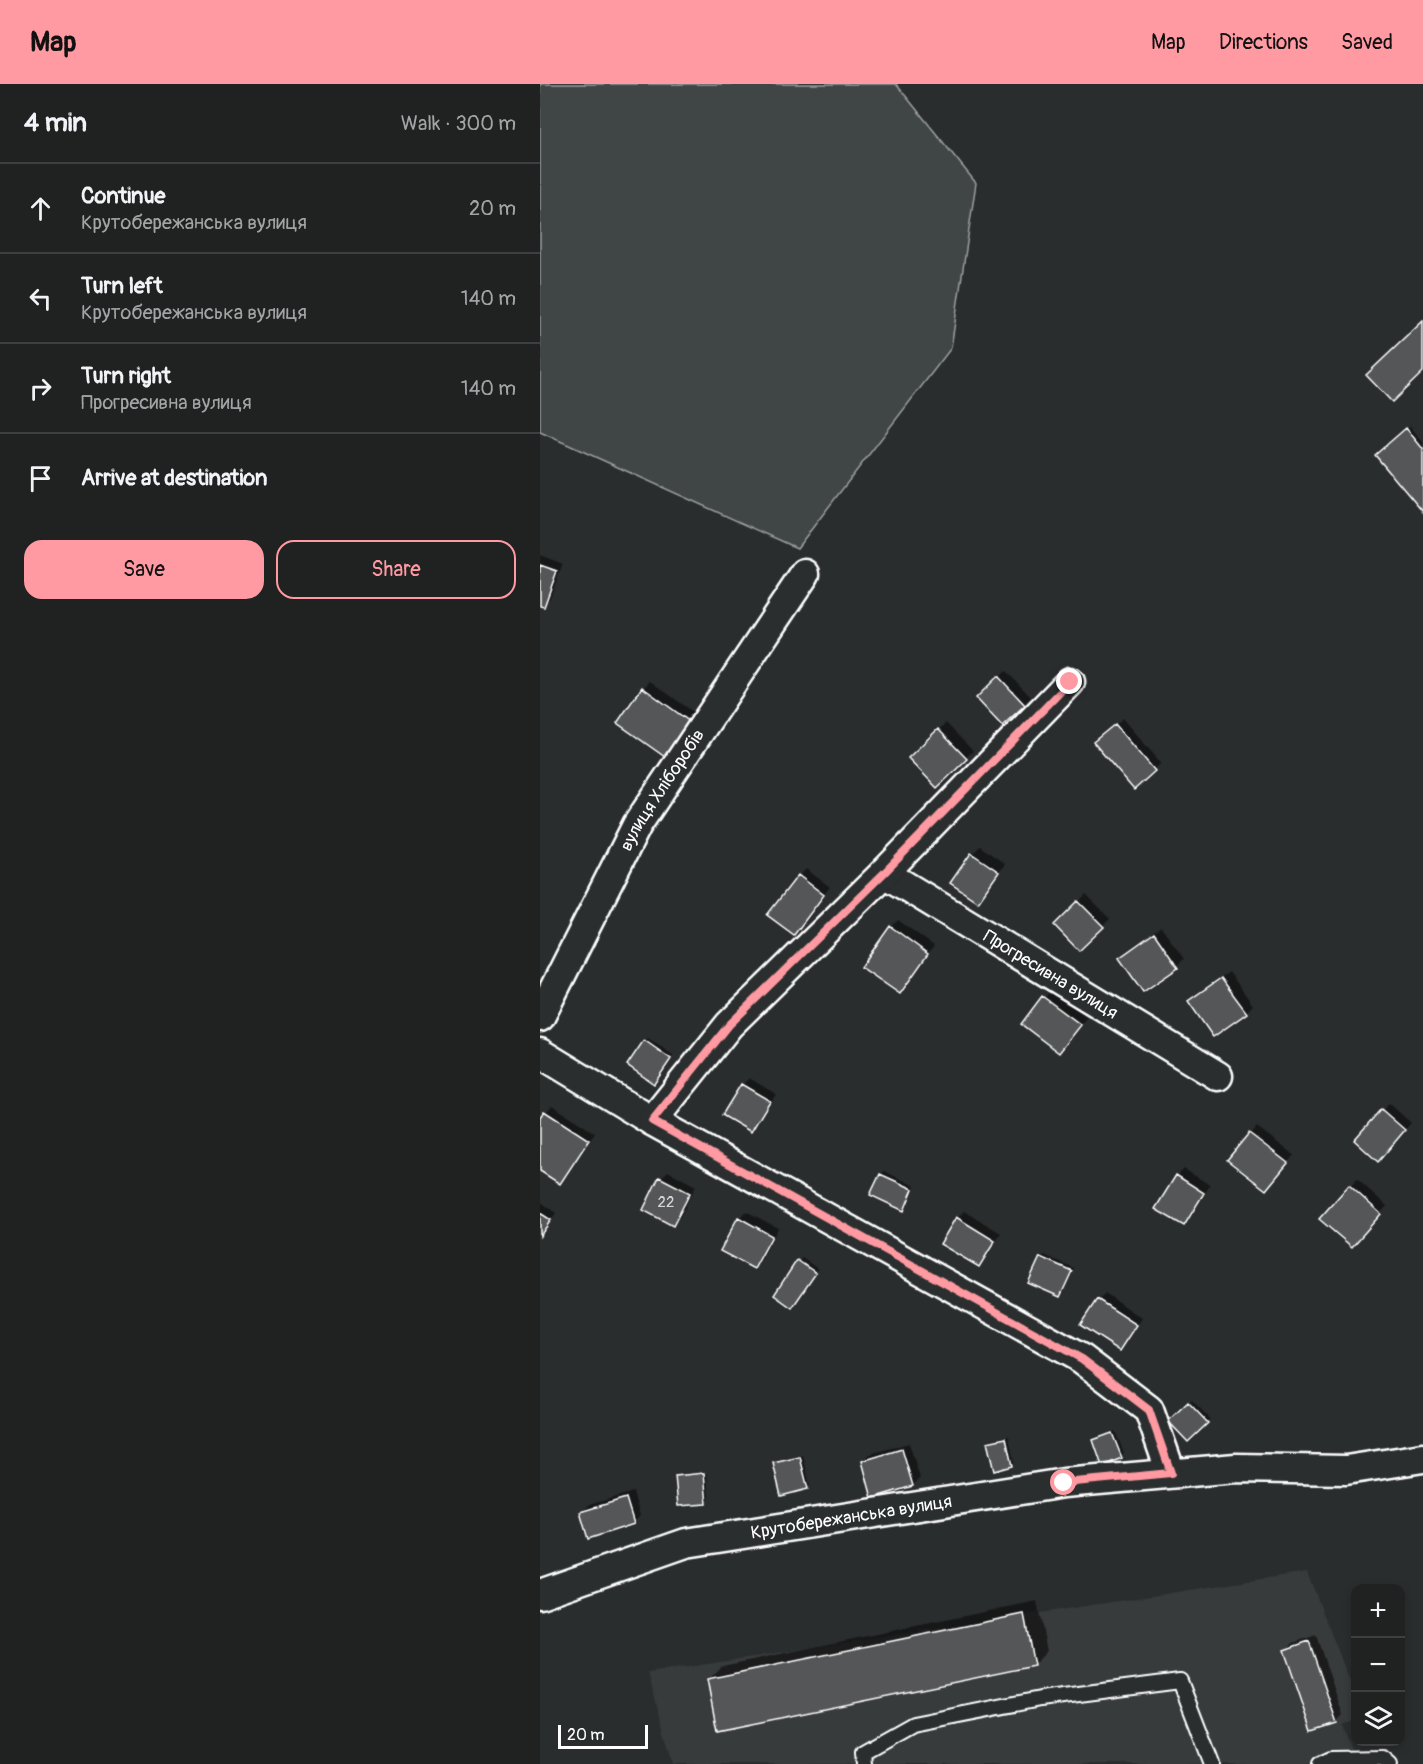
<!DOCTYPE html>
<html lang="en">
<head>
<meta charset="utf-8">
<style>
  :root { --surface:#202222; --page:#2d2f2f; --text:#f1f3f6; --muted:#a2a4a5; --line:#3d3f40; --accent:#ff9aa2 }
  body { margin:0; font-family:Pangolin,sans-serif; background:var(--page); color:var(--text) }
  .controls { position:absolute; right:18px; bottom:18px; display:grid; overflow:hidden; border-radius:12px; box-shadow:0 3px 9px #0003 }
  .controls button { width:54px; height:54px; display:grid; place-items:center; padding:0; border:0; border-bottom:2px solid var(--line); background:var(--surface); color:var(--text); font:30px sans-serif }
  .scale { position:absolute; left:18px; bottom:15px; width:90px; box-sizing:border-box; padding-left:6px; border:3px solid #fff; border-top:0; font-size:16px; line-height:21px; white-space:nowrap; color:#fff; -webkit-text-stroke:4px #2a2d2e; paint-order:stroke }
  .stop { position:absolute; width:18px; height:18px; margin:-14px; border:4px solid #ff9aa2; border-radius:50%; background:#fff }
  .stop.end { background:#ff9aa2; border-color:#fff; box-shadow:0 2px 6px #0008 }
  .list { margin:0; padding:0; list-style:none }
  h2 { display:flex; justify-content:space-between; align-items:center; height:78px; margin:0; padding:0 24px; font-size:26px }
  h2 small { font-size:20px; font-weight:400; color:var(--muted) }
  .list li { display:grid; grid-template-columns:39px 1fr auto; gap:18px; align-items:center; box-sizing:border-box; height:90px; padding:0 24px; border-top:2px solid var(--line) }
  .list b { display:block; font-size:22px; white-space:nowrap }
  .list p { margin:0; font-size:20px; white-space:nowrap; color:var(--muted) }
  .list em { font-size:20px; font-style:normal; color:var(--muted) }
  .actions { display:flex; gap:12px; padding:18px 24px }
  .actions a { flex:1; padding:14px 0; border:2px solid var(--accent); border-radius:18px; text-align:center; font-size:21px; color:var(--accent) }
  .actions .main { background:var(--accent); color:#111 }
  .icon { flex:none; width:33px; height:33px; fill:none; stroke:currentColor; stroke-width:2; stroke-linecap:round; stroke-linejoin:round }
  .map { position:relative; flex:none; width:883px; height:1680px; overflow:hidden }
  header { display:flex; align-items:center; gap:36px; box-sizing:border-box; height:84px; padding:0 30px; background:var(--accent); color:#111 }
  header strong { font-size:28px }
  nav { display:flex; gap:33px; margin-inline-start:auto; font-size:21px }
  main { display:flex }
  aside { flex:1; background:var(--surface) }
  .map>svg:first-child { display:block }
</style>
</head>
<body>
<header>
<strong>Map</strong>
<nav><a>Map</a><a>Directions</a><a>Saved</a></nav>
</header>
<main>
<aside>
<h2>4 min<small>Walk · 300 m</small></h2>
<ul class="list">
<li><svg class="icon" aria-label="ahead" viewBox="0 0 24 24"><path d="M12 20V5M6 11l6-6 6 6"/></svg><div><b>Continue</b><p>Крутобережанська вулиця</p></div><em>20 m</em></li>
<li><svg class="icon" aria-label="left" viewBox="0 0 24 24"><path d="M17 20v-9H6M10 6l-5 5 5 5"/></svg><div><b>Turn left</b><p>Крутобережанська вулиця</p></div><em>140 m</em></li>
<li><svg class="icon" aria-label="right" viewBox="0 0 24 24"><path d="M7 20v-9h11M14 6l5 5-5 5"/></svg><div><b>Turn right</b><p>Прогресивна вулиця</p></div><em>140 m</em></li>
<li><svg class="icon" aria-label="arrive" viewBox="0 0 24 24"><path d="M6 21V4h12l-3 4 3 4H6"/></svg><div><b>Arrive at destination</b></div></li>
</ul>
<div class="actions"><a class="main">Save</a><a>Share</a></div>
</aside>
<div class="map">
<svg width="883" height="1680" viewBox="0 0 883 1680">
  <rect width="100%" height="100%" fill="#2a2d2e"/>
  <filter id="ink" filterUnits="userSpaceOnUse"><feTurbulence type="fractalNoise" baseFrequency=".0167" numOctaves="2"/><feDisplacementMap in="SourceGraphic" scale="12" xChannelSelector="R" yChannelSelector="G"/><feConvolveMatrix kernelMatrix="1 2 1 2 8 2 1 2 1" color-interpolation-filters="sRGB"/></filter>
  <g filter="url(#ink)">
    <path fill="#373a3b" d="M767,1488L815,1610V1637L802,1641L817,1680H133L108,1589Z"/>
    <path fill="#414445" stroke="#a0a2a2" stroke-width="1.5" d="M0,0H356L436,99L411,264L257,464L0,348Z"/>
    <path fill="#0007" d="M870,342L883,358V426L840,368Z
      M0,471L23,480L10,514L3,521L0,520Z
      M466,587L491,613L462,640L438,614Z
      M110,597L156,630L132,664L125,671L103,604Z
      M583,634L621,679L614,686L562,652Z
      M406,639L433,667L397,702L370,674Z
      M440,762L465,780L445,809L438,816L412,799L433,769Z
      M266,785L290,803L254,849L259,792Z
      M546,811L570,835L539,865L516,841Z
      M358,836L394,862L366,901L359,908L351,843Z
      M621,843L644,875L637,882L580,874L587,867Z
      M689,888L713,921L706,928L650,917L657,910Z
      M511,906L547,933L519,967L483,940Z
      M108,954L133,971L117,995L89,980Z
      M209,994L236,1010L218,1039L211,1046L202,1001Z
      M849,1019L871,1039L845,1069L816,1056Z
      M12,1021L55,1049L27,1091L20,1098L0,1085V1036Z
      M717,1043L754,1071L733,1097L689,1075Z
      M644,1085L670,1101L651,1133L644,1140L637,1092Z
      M128,1087L156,1102L140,1133L133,1140L121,1094Z
      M344,1087L375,1102L366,1122L363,1125L341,1091Z
      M817,1095L847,1122L819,1154L782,1134Z
      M0,1117L16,1129L0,1153Z
      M206,1127L238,1144L221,1176L214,1183L199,1134Z
      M424,1127L461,1149L446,1174L439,1181L417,1134Z
      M504,1171L534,1184L523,1208L520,1212L501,1174Z
      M262,1174L278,1185L255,1219L259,1177Z
      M565,1209L602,1234L586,1259L579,1266L558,1216Z
      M652,1316L670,1335L648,1356L630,1337Z
      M575,1347L584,1369L581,1372L554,1357L557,1354Z
      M469,1352L474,1378L471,1381L449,1359L452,1356Z
      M369,1359L380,1394L373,1401L323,1377L330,1370Z
      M263,1371L270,1401L267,1404L235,1380L238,1377Z
      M167,1390L169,1415L166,1418L136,1393L138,1391V1393Z
      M93,1408L100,1432L93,1439L42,1428L49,1421Z
      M497,1517L507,1567L494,1581L168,1596L182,1582Z
      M776,1551L803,1631L796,1638L746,1566L753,1559Z"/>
    <path fill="#555758" stroke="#fff" stroke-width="1.5" d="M883,237V288L852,318L826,291Z
      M866,344L883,365V428L835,371Z
      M0,481L17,487L4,523L0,522Z
      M458,592L485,621L462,642L436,614Z
      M102,603L150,638L125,673L77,639Z
      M575,640L615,687L594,706L553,658Z
      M398,645L427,675L397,704L368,674Z
      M431,769L459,788L438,818L410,799Z
      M258,791L284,811L254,851L227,831Z
      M538,817L564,843L539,867L514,841Z
      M350,842L388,870L360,910L321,883Z
      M614,849L638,884L603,908L579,874Z
      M681,894L707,929L673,953L648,917Z
      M502,912L541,941L519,969L481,940Z
      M104,956L131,975L114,1000L87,981Z
      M201,1000L230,1017L211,1048L182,1031Z
      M841,1025L865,1046L838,1078L814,1056Z
      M4,1027L49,1056L20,1100L0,1087V1033Z
      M709,1049L748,1079L726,1106L687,1076Z
      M340,1090L373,1105L364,1127L330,1111Z
      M636,1091L664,1109L644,1142L615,1125Z
      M119,1093L150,1109L133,1142L103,1126Z
      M809,1101L841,1130L812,1163L779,1135Z
      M0,1129L11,1136L0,1152Z
      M198,1133L232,1152L214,1185L180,1167Z
      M416,1133L455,1157L439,1183L400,1160Z
      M500,1173L532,1187L520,1213L488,1199Z
      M257,1176L276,1189L252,1224L234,1211Z
      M557,1215L597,1241L580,1267L540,1241Z
      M648,1318L668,1339L648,1358L628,1337Z
      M572,1349L582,1374L562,1382L553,1356Z
      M466,1354L472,1382L454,1387L447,1358Z
      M362,1365L373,1402L332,1414L322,1377Z
      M260,1373L268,1405L241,1412L233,1379Z
      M164,1389L167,1420L138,1422L135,1392Z
      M86,1414L94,1440L48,1455L40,1428Z
      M484,1530L494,1582L177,1647L167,1595Z
      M769,1557L797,1639L772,1647L744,1566Z"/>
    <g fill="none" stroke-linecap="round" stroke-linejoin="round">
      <defs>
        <path id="lane" d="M324,1680L323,1668L373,1640L500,1615L640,1597L672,1680
          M780,1680L791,1675L843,1674L850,1680"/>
        <g id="street">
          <path id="s1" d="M344,789L678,992"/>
          <path id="s2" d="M0,933L97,741L265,490"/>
          <path d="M0,969L112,1037L542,1275L609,1326L631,1389"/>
          <path d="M112,1037L189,941L344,789L530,598"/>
          <path id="s3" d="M0,1510L146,1459L524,1399L696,1384L806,1386L883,1374"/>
        </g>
      </defs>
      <use href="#lane" stroke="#fff" stroke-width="18"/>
      <use href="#street" stroke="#fff" stroke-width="33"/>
      <use href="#lane" stroke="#2a2d2e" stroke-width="14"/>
      <use href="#street" stroke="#2a2d2e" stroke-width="28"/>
    </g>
  </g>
  <g fill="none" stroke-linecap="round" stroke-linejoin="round" filter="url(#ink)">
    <path stroke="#ff9aa2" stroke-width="8" d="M524,1399L631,1389L609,1326L542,1275L112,1037L189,941L344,789L530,598"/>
  </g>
  <g text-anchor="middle" stroke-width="4.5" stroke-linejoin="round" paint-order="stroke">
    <g font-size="15" fill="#d4d5d5">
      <text x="126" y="1123">22</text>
    </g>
    <g font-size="18" fill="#fff" stroke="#2a2d2e">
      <text dy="6" stroke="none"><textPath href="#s2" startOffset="258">вулиця Хліборобів</textPath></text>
      <text dy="6" stroke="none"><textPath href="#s1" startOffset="195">Прогресивна вулиця</textPath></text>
      <text dy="6" stroke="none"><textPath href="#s3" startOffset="322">Крутобережанська вулиця</textPath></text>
    </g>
  </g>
</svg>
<div class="controls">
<button>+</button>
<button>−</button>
<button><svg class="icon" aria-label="layers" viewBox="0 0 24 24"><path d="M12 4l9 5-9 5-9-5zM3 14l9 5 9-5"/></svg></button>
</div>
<div class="scale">20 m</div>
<div class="stop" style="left:524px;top:1399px"></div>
<div class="stop end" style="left:530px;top:598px"></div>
</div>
</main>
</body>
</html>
